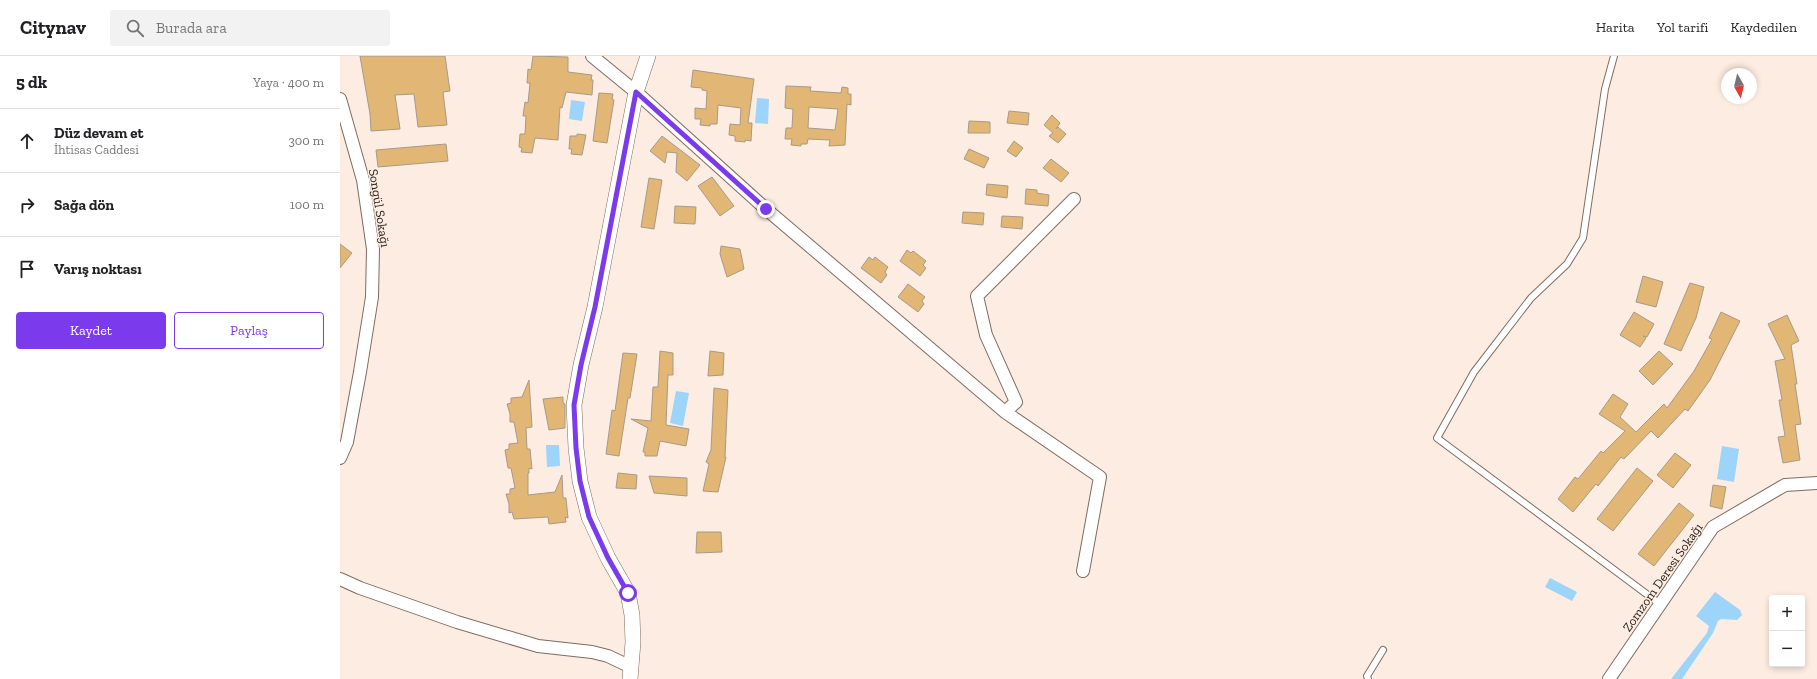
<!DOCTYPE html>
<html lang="tr">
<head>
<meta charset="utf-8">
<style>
  :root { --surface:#fff; --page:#f2f2f2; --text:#202124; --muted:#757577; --line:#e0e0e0; --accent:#7c3aed }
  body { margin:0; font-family:"Zilla Slab",serif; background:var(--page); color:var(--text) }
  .controls { position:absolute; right:12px; bottom:12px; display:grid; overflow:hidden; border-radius:4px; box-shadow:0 2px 6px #0003 }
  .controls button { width:36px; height:36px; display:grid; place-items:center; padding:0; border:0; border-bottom:1px solid var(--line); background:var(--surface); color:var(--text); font:20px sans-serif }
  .compass { position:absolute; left:1381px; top:12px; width:36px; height:36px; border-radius:50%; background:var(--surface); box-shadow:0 2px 6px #0003; rotate:172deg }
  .stop { position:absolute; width:12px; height:12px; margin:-9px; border:3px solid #7c3aed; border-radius:50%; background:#fff }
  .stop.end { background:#7c3aed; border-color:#fff; box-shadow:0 1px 4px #0008 }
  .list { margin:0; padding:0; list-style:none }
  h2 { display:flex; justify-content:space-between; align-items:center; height:52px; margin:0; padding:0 16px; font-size:17px }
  h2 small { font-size:13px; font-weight:400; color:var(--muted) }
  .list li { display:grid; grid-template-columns:26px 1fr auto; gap:12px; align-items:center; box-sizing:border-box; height:64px; padding:0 16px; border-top:1px solid var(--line) }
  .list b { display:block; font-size:15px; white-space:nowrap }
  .list p { margin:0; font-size:13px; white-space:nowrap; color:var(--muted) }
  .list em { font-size:13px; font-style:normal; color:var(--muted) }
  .actions { display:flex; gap:8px; padding:12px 16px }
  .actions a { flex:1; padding:9px 0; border:1px solid var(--accent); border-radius:4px; text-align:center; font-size:14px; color:var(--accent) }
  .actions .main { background:var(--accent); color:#fff }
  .icon { flex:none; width:22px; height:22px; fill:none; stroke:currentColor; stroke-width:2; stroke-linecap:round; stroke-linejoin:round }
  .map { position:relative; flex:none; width:1477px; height:623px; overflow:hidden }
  header { display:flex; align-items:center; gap:24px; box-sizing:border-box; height:56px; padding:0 20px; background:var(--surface); border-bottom:1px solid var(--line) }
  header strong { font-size:19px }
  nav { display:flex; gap:22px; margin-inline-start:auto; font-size:14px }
  .search { width:280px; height:36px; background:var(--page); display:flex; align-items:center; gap:10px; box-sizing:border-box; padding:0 14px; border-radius:4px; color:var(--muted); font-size:15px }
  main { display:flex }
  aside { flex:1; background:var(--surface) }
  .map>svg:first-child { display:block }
</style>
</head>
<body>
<header>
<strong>Citynav</strong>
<div class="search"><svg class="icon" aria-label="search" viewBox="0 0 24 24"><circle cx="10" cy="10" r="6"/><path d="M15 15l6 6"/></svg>Burada ara</div>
<nav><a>Harita</a><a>Yol tarifi</a><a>Kaydedilen</a></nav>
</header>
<main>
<aside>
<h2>5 dk<small>Yaya · 400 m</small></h2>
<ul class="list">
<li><svg class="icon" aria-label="ahead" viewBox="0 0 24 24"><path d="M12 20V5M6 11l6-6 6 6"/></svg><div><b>Düz devam et</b><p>İhtisas Caddesi</p></div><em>300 m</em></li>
<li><svg class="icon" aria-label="right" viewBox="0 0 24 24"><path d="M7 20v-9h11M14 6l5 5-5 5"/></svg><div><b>Sağa dön</b></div><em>100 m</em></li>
<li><svg class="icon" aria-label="arrive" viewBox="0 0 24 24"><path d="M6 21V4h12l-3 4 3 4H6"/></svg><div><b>Varış noktası</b></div></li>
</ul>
<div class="actions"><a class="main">Kaydet</a><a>Paylaş</a></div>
</aside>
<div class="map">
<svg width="1477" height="623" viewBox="0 0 1477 623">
  <rect width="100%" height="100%" fill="#fdece1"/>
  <path fill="#9cd4fa" d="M417,42L429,43L428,68L415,67Z
    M231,44L245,46L242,65L229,63Z
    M336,335L349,337L343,370L330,367Z
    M206,389H219L220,410L207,411Z
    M1382,390L1399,393L1394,426L1377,423Z
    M1210,522L1237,536L1232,545L1205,531Z
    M1375,536L1400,554L1402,559L1397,564L1381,563L1378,565L1373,577L1342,623H1331L1367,577L1369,570L1356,560Z"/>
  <path fill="#e2b674" stroke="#a79a88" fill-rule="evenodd" d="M20,0H105L110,35L103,36L107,69L78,71L74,38L55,39L60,73L31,75L30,58Z
    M193,0L228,1V16L252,19L251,24H253L252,39L226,36L222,52L220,51L218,84L195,82L192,97L181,96L182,92L179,91L180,78H185L186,60H183L185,46L188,47L190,27H187L188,13L191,14Z
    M353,14L414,23L408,67H412L411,85L405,84V86L395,85V80L389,79L390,68L400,69L401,52L378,49L377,68H370V70L360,69L361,63H355V52L366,53L367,35L362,34V32L351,31Z
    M446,30L471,31L470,35L501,37L502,31L508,32V38H511V49L507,48L505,89L489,90L490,84L468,83L467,88H461V90L451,89L452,83H445L446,72H452L453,53L445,52ZM469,51L498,53L495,74L468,72Z
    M259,37L273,38L272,43L274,44L267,87L253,85Z
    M669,55L689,57L688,69L667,67Z
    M712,59L720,67L716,73L718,71L726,78L718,87L709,80L713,77L704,69Z
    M629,65L650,66V77H628Z
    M237,78L246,79L242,99L231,98L232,93H229L230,80H237Z
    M322,80L360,109L347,125L336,116L337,97L327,96L325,107L310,95Z
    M674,85L683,92L676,101L667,95Z
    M106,88L108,105L38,111L36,94Z
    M629,93L649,102L644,112L624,103Z
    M711,103L729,117L721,126L703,112Z
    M372,121L394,150L380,160L358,130Z
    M309,122L322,124L314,173L301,171Z
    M647,128L668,130L667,142L646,139Z
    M686,133L697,134V137L709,139L708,150L685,148Z
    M335,150L356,151L355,168L334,167Z
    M623,156L644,157L643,169L622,167Z
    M662,160L683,161L682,173L661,171Z
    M0,188L12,197L0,212Z
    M381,190L400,193L404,213L387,221L380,198Z
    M567,194L571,197L573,195L586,205L583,209L586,212L580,220L560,205Z
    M529,201L533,204L535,201L548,211L545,216L547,219L541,227L521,212Z
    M1303,220L1323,226L1316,251L1296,246Z
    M1350,227L1364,231L1356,262L1341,295L1324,288Z
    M568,228L585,241L582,245L584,248L578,256L558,241Z
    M1294,256L1314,268L1307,281L1303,280L1306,282L1300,291L1280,279Z
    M1381,256L1400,265L1370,324L1348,355L1345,353L1318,382L1311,375L1284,403L1281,401L1258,430L1256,428L1233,456L1218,443L1235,421L1238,423L1261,395L1263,397L1285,375L1259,358L1273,338L1288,348L1280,361L1296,376L1324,348L1327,352L1354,315L1372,283L1369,282Z
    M1447,259L1459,285L1451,289L1457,328H1455L1461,368L1455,369L1460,404L1443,407L1438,381L1445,380L1439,344H1442L1435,305L1445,303L1428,268Z
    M320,295L333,297V319H328L326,369L349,373L346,390L320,385L317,400H305V396H303L308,372L291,363L311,365L313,331H318Z
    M370,295L384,297L383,319L368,320Z
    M1319,295L1333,308L1313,329L1299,315Z
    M283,297L297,298L290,342H288L279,400L266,398L272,354L275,355Z
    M189,324L192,371L186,372L187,393H190L192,413L189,412V417H188V439L215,436L222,419L223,442H226L228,462L225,461L226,466L209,468L208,461L174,463L172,456L169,457V448L166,438H170V433L175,432L171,412H168L165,394L169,393V388L178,387L174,366H170V358L167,348L171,347V342L182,341Z
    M374,332L388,334L385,401H386L378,436L363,435L369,408L366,406L371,394Z
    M223,341V347L225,348V372L209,374L203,343Z
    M1335,397L1351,409L1333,432L1317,419Z
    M1297,412L1313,425L1273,475L1257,463Z
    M278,417L297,419L296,433L276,432Z
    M309,420L347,422V440L314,437Z
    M1373,429L1386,431L1382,453L1370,450Z
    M1339,447L1354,459L1314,510L1298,498Z
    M357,476H381L382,496L356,497Z"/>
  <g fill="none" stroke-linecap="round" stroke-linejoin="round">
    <defs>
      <path id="service" d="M1274,0L1265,33L1243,182L1227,208L1191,242L1134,316L1097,382L1320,548
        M1028,623L1027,620L1043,594"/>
      <path id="minor" d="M252,0L296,36L426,153L665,356L760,421L743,515
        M0,43L23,124L33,193L32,241L20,316L7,386L0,402
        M665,356L676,346L646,279L637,240L734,143
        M0,523L20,532L117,566L198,590L252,596L268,600L289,610
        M1269,623L1373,471L1445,429L1477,427"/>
      <path id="tertiary" d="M290,623L293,586L292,559L288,537L268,502L249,461L240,425L236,392L234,349L241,309L255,251L296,36L308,0"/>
    </defs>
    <use href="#service" stroke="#7f6c60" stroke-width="8"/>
    <use href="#minor" stroke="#7f6c60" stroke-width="14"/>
    <use href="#tertiary" stroke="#7f6c60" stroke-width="16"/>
    <use href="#service" stroke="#fff" stroke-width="6"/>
    <use href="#minor" stroke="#fff" stroke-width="12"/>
    <use href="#tertiary" stroke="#fff" stroke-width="15"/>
  </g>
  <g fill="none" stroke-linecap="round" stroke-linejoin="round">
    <path stroke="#7c3aed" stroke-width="5" d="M288,537L268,502L249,461L240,425L236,392L234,349L241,309L255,251L296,36L426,153"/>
  </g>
  <g text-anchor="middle" stroke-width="3" stroke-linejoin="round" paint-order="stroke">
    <g font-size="13" fill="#211a15" stroke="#fdece1">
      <text transform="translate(40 152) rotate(81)" y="5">Songül Sokağı</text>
      <text transform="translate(1322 521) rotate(-55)" y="5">Zomzom Deresi Sokağı</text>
    </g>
  </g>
</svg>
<div class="controls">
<button>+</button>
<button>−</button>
</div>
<svg class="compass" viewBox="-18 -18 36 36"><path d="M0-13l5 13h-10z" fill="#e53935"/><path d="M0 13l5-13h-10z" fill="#757577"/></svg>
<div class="stop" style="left:288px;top:537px"></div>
<div class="stop end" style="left:426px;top:153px"></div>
</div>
</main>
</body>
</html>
